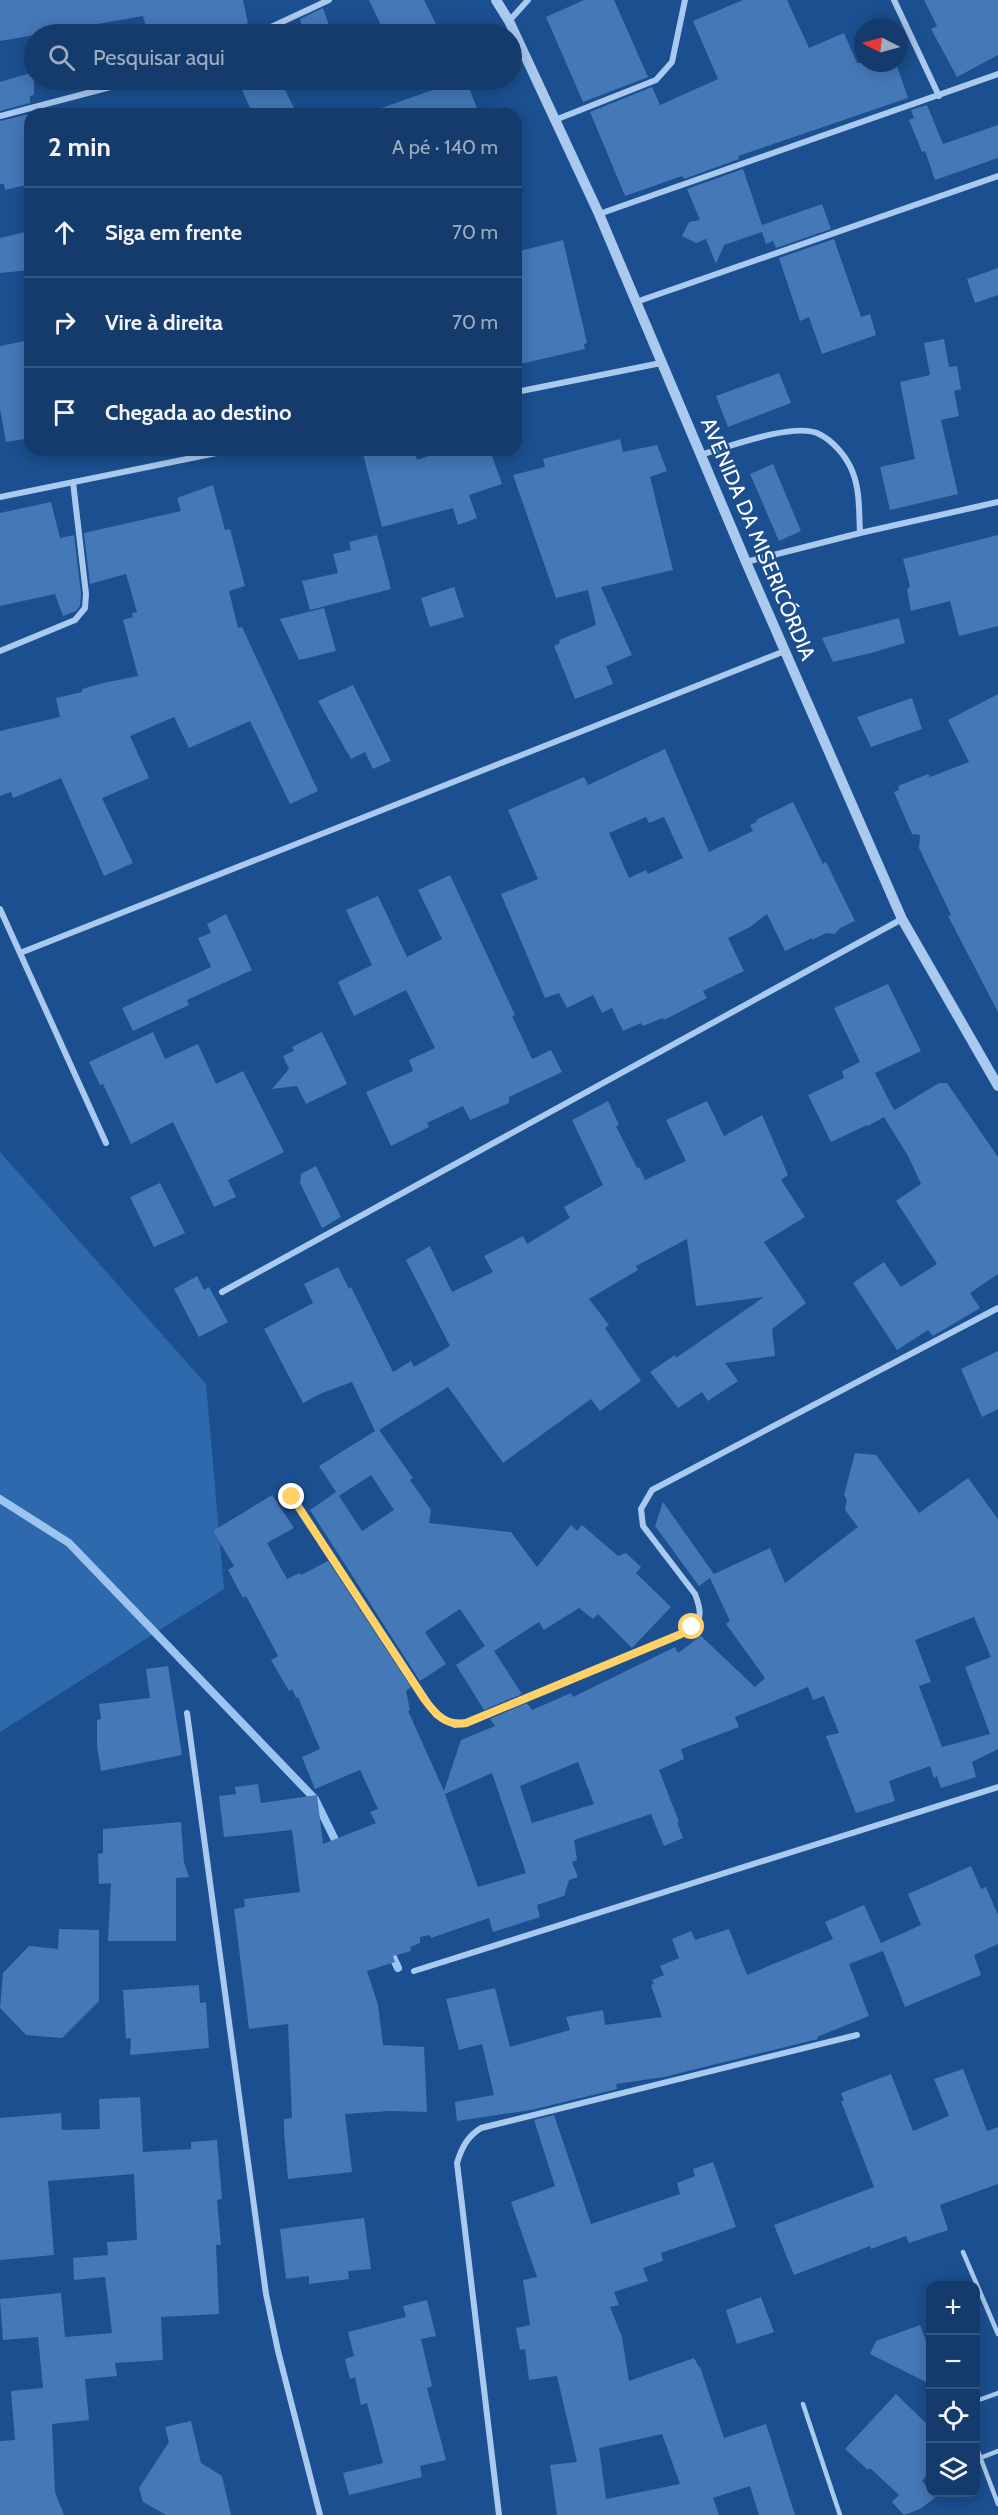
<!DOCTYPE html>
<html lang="pt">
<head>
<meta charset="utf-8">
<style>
  :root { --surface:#143b6b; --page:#1d4271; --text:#f1f3f6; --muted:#9dadc1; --line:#33557e }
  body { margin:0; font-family:Cabin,sans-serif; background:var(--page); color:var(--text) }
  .controls { position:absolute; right:18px; bottom:18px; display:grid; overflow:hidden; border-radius:12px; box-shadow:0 3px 15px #0003 }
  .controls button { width:54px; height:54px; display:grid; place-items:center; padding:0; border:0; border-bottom:2px solid var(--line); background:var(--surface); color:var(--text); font:30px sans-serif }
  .compass { position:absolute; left:854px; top:18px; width:54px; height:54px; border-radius:50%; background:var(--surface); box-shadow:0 3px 15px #0003; rotate:276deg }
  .stop { position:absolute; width:18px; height:18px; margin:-14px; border:4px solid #ffd166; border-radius:50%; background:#fff }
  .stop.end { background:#ffd166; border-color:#fff; box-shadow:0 2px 6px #0008 }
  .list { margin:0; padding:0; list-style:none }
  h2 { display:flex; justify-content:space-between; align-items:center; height:78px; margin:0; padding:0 24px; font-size:26px }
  h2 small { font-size:20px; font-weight:400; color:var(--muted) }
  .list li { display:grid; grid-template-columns:39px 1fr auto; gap:18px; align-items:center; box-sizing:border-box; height:90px; padding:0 24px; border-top:2px solid var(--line) }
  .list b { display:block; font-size:22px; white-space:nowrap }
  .list em { font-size:20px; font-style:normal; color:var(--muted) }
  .icon { flex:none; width:33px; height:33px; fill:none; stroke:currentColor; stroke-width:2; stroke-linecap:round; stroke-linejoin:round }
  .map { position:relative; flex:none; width:998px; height:2515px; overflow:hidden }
  .search { position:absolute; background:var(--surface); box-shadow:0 3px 15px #0003; left:24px; top:24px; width:498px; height:66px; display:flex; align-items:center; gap:15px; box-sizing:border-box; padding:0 21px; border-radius:33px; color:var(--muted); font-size:22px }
  .panel { position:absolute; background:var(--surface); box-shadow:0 3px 15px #0003; left:24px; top:108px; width:498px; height:348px; border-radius:18px }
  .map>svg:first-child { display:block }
</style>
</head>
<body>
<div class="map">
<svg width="998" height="2515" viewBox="0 0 998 2515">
  <rect width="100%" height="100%" fill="#1b4f8f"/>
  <path fill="#2e69ad" d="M0,1152L206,1384L224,1589L0,1732Z"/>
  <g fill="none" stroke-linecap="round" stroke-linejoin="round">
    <path stroke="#9cc4f0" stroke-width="8" d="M0,1499L69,1543L315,1799L339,1848
      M391,1953L398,1968"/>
  </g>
  <path fill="#4478b7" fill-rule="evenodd" d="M0,0H243L248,23L239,27L198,34H148L143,16L0,41Z
    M369,0H424L441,34H385Z
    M584,0H614L648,77L583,102L546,17Z
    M743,0H787L809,48L844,33L857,63H896L908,98L785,140L738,156L739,159L684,179L682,176L625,196L590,112L652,87L660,105L718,79L693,21Z
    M924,0H998V55L957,77L931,29L937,26Z
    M323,8L332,34H304L300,19Z
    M34,72V95L30,96V103L0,111V82Z
    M258,80H280L297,114H253L241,88Z
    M461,80H466L479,114H374L373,111Z
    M927,105L943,144L998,125V158L935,180L925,151L922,152L909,120L914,118L911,110Z
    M30,114V184L5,190L4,184H0V121Z
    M743,169L762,225L822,204L831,229L776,248L773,241L766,244L762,232L724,245L716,264L706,239L696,243L682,236L689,222L700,220L687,189Z
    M30,231V270L0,273V238Z
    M834,239L861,317L870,314L876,335L822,354L809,317L800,321L779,258Z
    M563,240L587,343L584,344L585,349L516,365V252Z
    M998,268V295L975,303L967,279Z
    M944,339L949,367L957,366L961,389L954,391L959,416L941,420L958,494L890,510L880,467L915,459L900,382L930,375L924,343Z
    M30,340V438L6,442L0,409V346Z
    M779,373L791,403L728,427L716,396Z
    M620,439L623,452L657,445L667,471L650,477L673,570L601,587L632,655L606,666L613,684L575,699L554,646L560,643L559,640L596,625L588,590L556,598L513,475L545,467L543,459Z
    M362,450H414L417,460L447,450H490L502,484L469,495L477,518L458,525L453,508L382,527Z
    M773,464L801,531L779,541L750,474Z
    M213,485L225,530L230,529L245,586L229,591L238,628L242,627L318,791L290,804L250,721L189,748L174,717L130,736L149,778L102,798L133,863L104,876L61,778L13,798L11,792L0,796V731L60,717L56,698L82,692V689L103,683L138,676L123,620L133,617L132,613L137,612L126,574L90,584L84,533L181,511L177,498Z
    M51,502L60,538L74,535L81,594L80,606L76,611L63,616L55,594L0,606V513Z
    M377,535L391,589L310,610L302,581L338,573L333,554L351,550L349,542Z
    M998,535V626L959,636L950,601L911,611L907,590L910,586L903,559Z
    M454,587L464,617L430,627L421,598Z
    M324,608L336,651L299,660L280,619Z
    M899,618L905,643L871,653L833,662L822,638Z
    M353,685L391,761L373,769L365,752L351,759L318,701Z
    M998,694V1012L948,916L951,915L919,848L920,835L912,834L894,792L899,790L898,786L928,774L930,777L969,762L948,720Z
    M912,698L922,729L871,747L857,717Z
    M665,749L709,852L753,831L750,825L757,822L756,820L793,802L823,864L826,862L855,921L840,928L835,934L826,933L812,940V938L785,951L767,914L750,927L728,938L744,971L703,991L707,998L664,1020L663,1018L643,1026L641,1023L623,1031L612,1008L602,1013L593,995L567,1008L559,993L545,998L501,894L538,879L508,810L584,777L588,785ZM646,817L649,823L664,817L683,858L648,874L646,870L629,878L609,833Z
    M450,875L515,1015L512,1016L532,1059L551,1050L562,1072L509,1097V1103L470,1120L463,1106L427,1123L429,1127L391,1146L366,1092L413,1071L409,1060L435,1048L406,990L354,1016L338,982L372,965L346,910L378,896L407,957L442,939L418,890Z
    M226,914L252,970L187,1000L189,1005L133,1031L122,1008L211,967L198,938L211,933L207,924Z
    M888,984L921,1051L875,1073L894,1110L888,1114L939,1083H947L998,1157V1274L970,1293L980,1308L933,1336L928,1330L897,1350L853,1283L884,1262L901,1287L937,1264L896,1201L921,1184L908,1156L884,1117L868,1126L867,1125L831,1142L808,1095L844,1078L842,1071L860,1062L834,1008Z
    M153,1032L165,1059L198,1044L216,1084L243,1071L284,1152L228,1180L236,1197L214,1207L173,1122L131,1144L103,1084L100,1085L89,1062Z
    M322,1032L347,1084L306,1104L297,1086L272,1089L289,1069L283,1056L294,1051L292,1047Z
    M608,1101L619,1125L616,1126L637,1168L639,1167L645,1180L686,1161L666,1120L707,1101L724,1136L762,1115L788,1175L781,1180L805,1217L764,1242L806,1303L772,1329L775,1356L725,1363L738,1381L708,1401L702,1392L678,1408L650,1372L675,1355L676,1358L764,1297L696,1306L687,1239L636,1266L638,1270L589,1299L609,1325L605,1328L641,1381L600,1411L591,1399L503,1463L448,1387L379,1430L413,1478L410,1480L431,1510L429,1523L511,1532L537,1567L571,1525L577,1531L582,1525L618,1556L626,1553L641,1567L636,1573L671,1607L632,1648L598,1614L593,1619L579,1608L544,1630L539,1622L494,1651L522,1694L484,1710L456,1665L485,1646L460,1609L425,1632L446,1664L420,1681L310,1510L336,1492L319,1466L375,1431L352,1382L322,1393L303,1403L264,1329L313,1303L304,1284L338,1267L349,1289L351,1287L393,1372L411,1361L414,1367L450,1346L406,1260L430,1246L452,1292L493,1272L484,1256L523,1236L527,1244L570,1218L564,1207L603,1185L572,1120ZM371,1475L394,1510L362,1531L339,1496Z
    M316,1166L341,1217L322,1228L300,1183L301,1174Z
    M160,1183L185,1233L154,1247L130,1197Z
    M197,1276L204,1290L209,1287L228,1322L199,1337L174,1289Z
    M998,1351V1409L982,1417L961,1369Z
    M855,1453L876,1455L919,1513L968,1478L998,1519V1749L972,1762L976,1777L941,1788L937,1776L934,1778L930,1766L889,1781L895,1801L856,1813L826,1736L839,1733L824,1696L813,1700L808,1687L735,1717L739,1727L681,1749L684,1759L659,1770L679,1822H677L683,1838L664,1846L651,1814L574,1840L577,1860L572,1862L578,1877L569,1880L564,1896L537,1905L540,1917L493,1932L489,1918L431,1938L430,1935L420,1937V1943L410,1947L411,1951L393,1956L395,1962L367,1971L378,2005L383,2045L424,2047L427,2112L390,2111L345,2114L352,2172L288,2179L284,2131V2119L292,2118L288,2024L249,2029L234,1909L245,1907L244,1899L300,1892L292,1830L224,1837L219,1796L236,1794L235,1787L258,1784L261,1803L317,1795L323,1844L376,1823L370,1812L378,1809L360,1770L315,1789L302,1757L320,1749L298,1697L296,1698L292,1689L289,1691L271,1660L278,1656L246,1596L243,1598L228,1570L234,1566L213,1531L272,1495L294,1528L267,1543L287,1579L300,1573L301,1575L328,1561L411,1687L406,1691L410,1710L408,1711L444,1791L461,1740L495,1726L490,1719L527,1703L532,1710L571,1693L573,1697L675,1647L678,1653L701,1636L755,1687L765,1678L726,1624L730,1621L710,1578L699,1586L655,1526L663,1502L714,1574L770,1548L785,1583L858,1527L845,1510L847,1500L844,1495ZM974,1617L991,1657L965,1667L990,1734L942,1747L919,1686L931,1682L915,1640ZM578,1762L594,1804L532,1823L520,1786ZM492,1773L526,1873L478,1887L445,1794Z
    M168,1666L182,1755L101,1771L97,1746V1720L101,1719L99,1704L150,1698L146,1669Z
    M181,1822L184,1862L189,1877L176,1878V1941H108L111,1883L99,1884L98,1854L103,1853V1829Z
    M971,1866L981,1889L986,1887L998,1915V1944L974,1955L981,1975L905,2007L883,1951L849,1964L869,2016L817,2037L818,2039L664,2077L616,2084L617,2089L531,2110L457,2121L455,2102L494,2095L482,2044L459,2050L446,1999L495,1988L510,2047L570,2030L566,2017L603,2010L605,2025L662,2017L651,1985L654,1984L652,1980L664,1975L660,1966L679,1958L672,1939L691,1931L695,1940L729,1929L747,1975L833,1939L825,1922L864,1905L881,1943L921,1925L908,1894Z
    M59,1929L99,1930V2001L62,2038L26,2035L0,2008L3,1973L29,1946L58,1949Z
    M199,1985L200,2003L206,2002L209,2048L130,2055L131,2038L126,2039L123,1990Z
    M963,2069L987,2131L998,2127V2184L940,2205L948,2230L909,2243L906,2236L871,2249L870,2246L794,2275L774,2225L874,2187L841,2101H844L841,2093L891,2074L913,2131L949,2116L934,2079Z
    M140,2097L143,2152L191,2149V2142L217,2140L222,2199L217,2200L221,2245H216L219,2314L161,2317L163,2360L115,2363L117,2376L85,2379L89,2420L52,2424L55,2492L64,2515H0V2441L15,2440L11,2391L43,2388L38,2337L3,2340L0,2299L61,2293L65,2337L112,2333L105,2277L74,2280L73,2258L108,2255L107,2242L137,2240L134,2174L48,2181L54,2255L0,2260V2118L61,2113L62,2130L100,2129L99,2099Z
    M554,2115L591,2224L680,2194L677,2183L695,2176L693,2169L713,2162L736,2227L661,2253L663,2261L643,2268L648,2281L614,2292L619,2305L610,2307L622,2337L629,2381L694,2358L699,2367H700L724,2438L766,2424L795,2515H759L750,2486L713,2498L719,2515H557L550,2465L577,2462L557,2376L529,2380L525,2349L520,2350L516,2328L530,2325L523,2280L537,2277L511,2202L555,2186L534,2120ZM662,2434L680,2484L606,2499L599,2448Z
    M364,2218L371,2269L348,2271L349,2279L309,2284V2276L286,2279L280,2229Z
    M761,2297L774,2332L737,2344L726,2310Z
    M427,2300L436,2336L421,2339L432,2386L427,2388L446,2460L420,2466L422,2477L349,2495L343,2473L383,2463L367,2403L361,2405L355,2377L350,2379L345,2359L354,2356L348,2332L406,2317L403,2306Z
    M920,2325L930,2351V2384L870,2354L876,2341Z
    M896,2394L930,2427V2471L922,2481L936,2497L920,2509L904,2515L892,2502L899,2495L870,2468L868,2470L845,2449Z
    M191,2421L201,2463L222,2476L231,2515H166L143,2502L139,2488L169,2442L165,2427Z"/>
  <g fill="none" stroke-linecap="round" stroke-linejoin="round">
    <path stroke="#a9c9ee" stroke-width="4.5" d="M963,2252L998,2334
      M976,2401L998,2393
      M803,2404L840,2515
      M976,2446L998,2504
      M980,2458L998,2451"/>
    <path stroke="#a9c9ee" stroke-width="6" d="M894,0L939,96
      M509,21L528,0
      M256,34L329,0
      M0,116L137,80
      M555,120L656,80L672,62L685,0
      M599,214L998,74
      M636,302L998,176
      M516,392L661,363
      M700,455C728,447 791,423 817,433C833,440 847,457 853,473C860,491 859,514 860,533
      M0,497L231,450
      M746,562L860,533L998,502
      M0,651L75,620L85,608L86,594L73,482
      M0,909L106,1143
      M20,953L785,651
      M222,1292L902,919
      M292,1497L436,1715L455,1725L466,1723L681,1634C701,1621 704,1617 695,1594L643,1526L641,1509L652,1490L998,1308
      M187,1713L266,2294L278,2351L320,2515
      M414,1971L998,1787
      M499,2515L457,2163C462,2147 467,2137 481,2128L857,2035"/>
    <path stroke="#a9c9ee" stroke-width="10" d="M496,0L509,21L599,214L746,562L902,919L998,1086"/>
  </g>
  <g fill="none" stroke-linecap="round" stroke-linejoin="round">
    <path stroke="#ffd166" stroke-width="8" d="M292,1497L425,1700C436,1715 446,1726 466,1723L681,1634L692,1627"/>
  </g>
  <g text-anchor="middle" stroke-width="4.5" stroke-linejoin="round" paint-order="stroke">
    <g font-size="21" fill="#fff" stroke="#1b4f8f">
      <text transform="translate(758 539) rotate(67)" y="7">AVENIDA DA MISERICÓRDIA</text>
    </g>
  </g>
</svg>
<div class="controls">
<button>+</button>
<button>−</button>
<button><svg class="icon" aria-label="locate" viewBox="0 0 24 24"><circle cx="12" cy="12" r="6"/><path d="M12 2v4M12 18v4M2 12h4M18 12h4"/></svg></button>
<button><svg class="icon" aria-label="layers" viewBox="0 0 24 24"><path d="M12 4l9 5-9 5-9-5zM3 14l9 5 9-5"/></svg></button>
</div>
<svg class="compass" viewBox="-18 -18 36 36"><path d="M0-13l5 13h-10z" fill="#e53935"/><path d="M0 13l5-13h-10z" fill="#9dadc1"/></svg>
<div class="stop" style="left:692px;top:1627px"></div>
<div class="stop end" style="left:292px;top:1497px"></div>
<div class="search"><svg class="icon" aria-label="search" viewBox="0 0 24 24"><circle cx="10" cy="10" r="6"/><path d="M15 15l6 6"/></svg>Pesquisar aqui</div>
<section class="panel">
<h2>2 min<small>A pé · 140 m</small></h2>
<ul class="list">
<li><svg class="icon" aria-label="ahead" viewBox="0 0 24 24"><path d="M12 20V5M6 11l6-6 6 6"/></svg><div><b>Siga em frente</b></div><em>70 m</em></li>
<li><svg class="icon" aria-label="right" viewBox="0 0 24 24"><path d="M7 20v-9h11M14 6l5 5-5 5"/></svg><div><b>Vire à direita</b></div><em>70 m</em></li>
<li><svg class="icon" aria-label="arrive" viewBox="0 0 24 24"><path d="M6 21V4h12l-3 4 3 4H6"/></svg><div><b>Chegada ao destino</b></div></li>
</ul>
</section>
</div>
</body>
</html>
